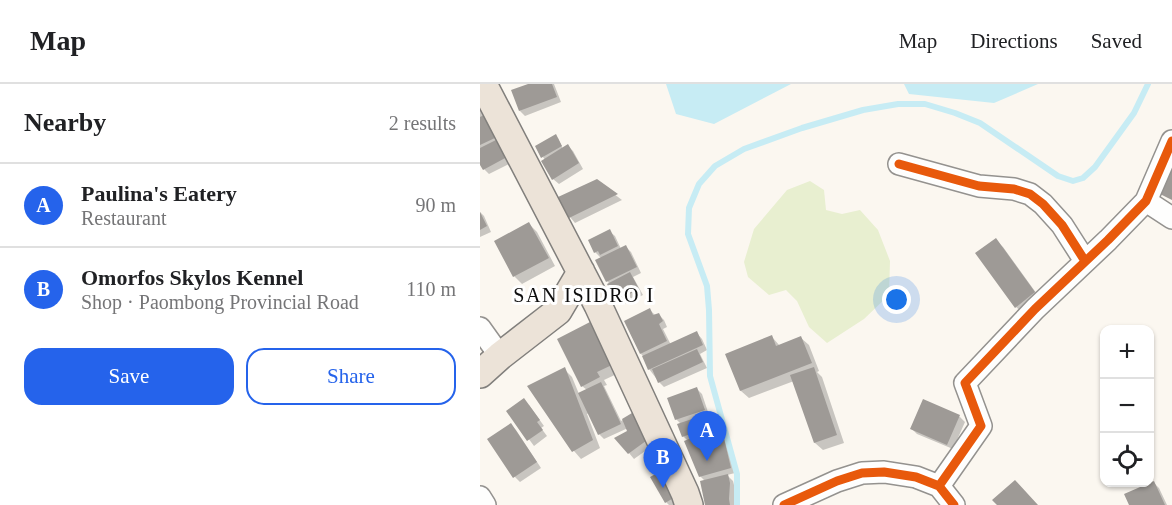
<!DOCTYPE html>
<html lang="en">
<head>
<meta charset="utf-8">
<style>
  :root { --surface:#fff; --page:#f6f6f6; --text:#202124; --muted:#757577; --line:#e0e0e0; --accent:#2563eb }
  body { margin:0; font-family:Georgia,serif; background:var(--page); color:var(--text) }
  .controls { position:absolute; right:18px; bottom:18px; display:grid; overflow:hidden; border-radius:12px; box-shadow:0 2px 4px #0004 }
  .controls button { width:54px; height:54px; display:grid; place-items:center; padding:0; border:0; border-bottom:2px solid var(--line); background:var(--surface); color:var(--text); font:30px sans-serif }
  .you { position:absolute; left:417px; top:216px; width:21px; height:21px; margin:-15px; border:4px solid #fff; border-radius:50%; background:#1a73e8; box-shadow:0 0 0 9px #1a73e833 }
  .badge { display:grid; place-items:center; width:39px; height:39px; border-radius:50%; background:var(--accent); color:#fff; font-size:20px; font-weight:700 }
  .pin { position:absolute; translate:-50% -50px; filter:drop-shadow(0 2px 3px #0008) }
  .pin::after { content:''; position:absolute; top:32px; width:21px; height:18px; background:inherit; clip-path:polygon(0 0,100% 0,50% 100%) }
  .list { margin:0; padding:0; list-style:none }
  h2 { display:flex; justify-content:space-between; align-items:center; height:78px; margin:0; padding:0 24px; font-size:26px }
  h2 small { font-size:20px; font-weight:400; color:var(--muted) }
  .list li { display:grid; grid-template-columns:39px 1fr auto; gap:18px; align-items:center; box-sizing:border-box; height:84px; padding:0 24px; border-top:2px solid var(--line) }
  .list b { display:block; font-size:22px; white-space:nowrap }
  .list p { margin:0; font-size:20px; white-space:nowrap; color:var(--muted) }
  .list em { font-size:20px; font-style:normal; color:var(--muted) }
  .actions { display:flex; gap:12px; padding:18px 24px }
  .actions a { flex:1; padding:14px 0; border:2px solid var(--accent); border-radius:18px; text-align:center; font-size:21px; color:var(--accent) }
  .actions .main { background:var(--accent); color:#fff }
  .icon { flex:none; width:33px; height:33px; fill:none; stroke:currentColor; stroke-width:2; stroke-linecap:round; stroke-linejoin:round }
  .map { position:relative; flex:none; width:692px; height:421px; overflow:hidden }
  header { display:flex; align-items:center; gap:36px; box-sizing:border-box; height:84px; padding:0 30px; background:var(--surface); border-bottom:2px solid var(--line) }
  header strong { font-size:28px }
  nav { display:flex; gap:33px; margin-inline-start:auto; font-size:21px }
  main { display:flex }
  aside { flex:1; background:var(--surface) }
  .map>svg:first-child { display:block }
</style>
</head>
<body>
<header>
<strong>Map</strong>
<nav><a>Map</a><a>Directions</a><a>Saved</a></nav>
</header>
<main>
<aside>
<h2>Nearby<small>2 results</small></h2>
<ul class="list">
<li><span class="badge">A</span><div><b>Paulina's Eatery</b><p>Restaurant</p></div><em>90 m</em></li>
<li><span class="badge">B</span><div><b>Omorfos Skylos Kennel</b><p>Shop · Paombong Provincial Road</p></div><em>110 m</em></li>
</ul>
<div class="actions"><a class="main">Save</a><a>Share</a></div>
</aside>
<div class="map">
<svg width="692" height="421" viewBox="0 0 692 421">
  <rect width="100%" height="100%" fill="#fbf7f0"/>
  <path fill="#e8efd0" d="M330,97L344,106L346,126L362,130L380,126L398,146L410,177L409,211L384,235L347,259L329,243L317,217L306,206L289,211L268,193L264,178L274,145L307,106Z"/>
  <path fill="#c7ecf4" d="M186,0H311L234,40L196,30Z
    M424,0H558L514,19L429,10Z"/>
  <path fill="#0003" d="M52,0H74L81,18L45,32L40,27Z
    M0,13L31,79L9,90L4,85L0,77Z
    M78,54L83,65L88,62L93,67L103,85L79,100L73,95L65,76L63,73Z
    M117,97L142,116L95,139L90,133Z
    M0,128L4,132L11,148L0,153Z
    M49,140L57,148L75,182L42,200L34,192Z
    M129,147L135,152L141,165L146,163L151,168L161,189L153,193L163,211L142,221L137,216L130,200L127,197L122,175L115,168Z
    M515,156L523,163L562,217L544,230L536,223Z
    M170,226L176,232L179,231L184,236L187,243L183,245L191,261L217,249L222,255L227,266L220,270L227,284L184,303L179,298L169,285L163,272L161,270Z
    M110,239L117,247L141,288L124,296L127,301L124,302L141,337L157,328L175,360L154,375L149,369V348L148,344L124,355L119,350L109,329L107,330L120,364L101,375L94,367L50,303L84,285L92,293L99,310L107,306L102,302Z
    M292,253L300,262L321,254L329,261L339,287L337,288L342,293L364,359L343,366L335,359L314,297L269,314L261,307L247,271Z
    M217,305L222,310L229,331L224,333L230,348L241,344L246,349L255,389L247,391L253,397L255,405L254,421H226L225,397L220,392L208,357L203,352L201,340L196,335Z
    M444,317L480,333L485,338L473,365L437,350L432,345Z
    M49,321L64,342L61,344L67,352L54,362L28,327Z
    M31,341L36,346L61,384L40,398L35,393L9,355Z
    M182,388L196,421H189L186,418Z
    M674,399L679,404L687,421H650Z"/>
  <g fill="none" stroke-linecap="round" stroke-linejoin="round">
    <path stroke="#c7ecf4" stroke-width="6" d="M257,421V390L230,292L229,226L227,202L208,150L209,124L219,100L235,82L264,65L322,44L383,26L418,20H445L475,29L500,39L578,92L593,97L603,94L615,83L654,29L668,0"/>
  </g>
  <path fill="#9e9a96" d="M48,0H72L77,13L39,27L31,6Z
    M6,30L17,53L0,61V33Z
    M76,50L82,62L61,74L55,62Z
    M18,55L27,73L3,86L0,81V64Z
    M88,60L99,79L72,96L61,77Z
    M692,76V116L676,108Z
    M117,95L138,110L89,134L78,113Z
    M0,128L7,142L0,146Z
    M49,138L69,174L33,193L14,157Z
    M130,145L138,162L120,171L118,167L114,169L108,156Z
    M516,154L555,208L535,224L495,169Z
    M146,161L157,183L126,198L115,176Z
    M150,188L159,205L136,217L127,200Z
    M170,224L173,231L179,229L183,237L179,240L187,257L160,270L144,237Z
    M110,238L121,258L134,280L117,288L120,293L101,303L77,255Z
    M217,247L223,261L168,286L162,272Z
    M292,251L296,262L321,252L332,279L260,307L245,270Z
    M217,265L223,278L178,299L172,285Z
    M85,283L113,356L92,368L47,302Z
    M334,283L357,351L334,359L310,291Z
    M121,298L141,340L118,351L98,309Z
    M217,303L225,326L195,336L187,314Z
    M44,314L60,336L57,338L63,346L47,357L26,327Z
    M443,315L480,331L467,361L430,345Z
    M157,326L170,354L148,370L134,354L147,347L142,335Z
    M224,331L228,344L202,353L197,340Z
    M31,339L57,378L33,394L7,355Z
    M241,342L251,384L219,393L204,357Z
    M183,386L197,412L185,419L170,393Z
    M248,390L250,399L249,415L250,421H225L220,397Z
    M535,396L558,421H517L512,416Z
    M674,397L685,421H649L644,410Z"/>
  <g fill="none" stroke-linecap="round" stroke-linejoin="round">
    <defs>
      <path id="minor" d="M419,80L499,102L534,105L550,110L563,120L582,141L605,177
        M666,117L692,134
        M0,244L20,272
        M459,402L501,342L485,299L555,225L628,156L666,117L692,57
        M0,413L5,421
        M304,421L357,397L382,389L404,388L436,393L459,402L474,421"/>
      <path id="major" d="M3,0L118,221L205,409L209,421
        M0,290L20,272L78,227L101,188"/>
    </defs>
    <use href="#minor" stroke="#94928f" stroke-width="24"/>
    <use href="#major" stroke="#817f7c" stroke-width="30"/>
    <use href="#minor" stroke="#fefefd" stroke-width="21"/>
    <use href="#major" stroke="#ece3d8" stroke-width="27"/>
    <defs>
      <path id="cycleway" d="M419,80L499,102L534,105L550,110L563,120L582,141L605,177
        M459,402L501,342L485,299L555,225L628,156L666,117L692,57
        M304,421L357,397L382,389L404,388L436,393L459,402L474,421"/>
    </defs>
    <use href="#cycleway" stroke="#fff" stroke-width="13"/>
    <use href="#cycleway" stroke="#e8590c" stroke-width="9"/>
  </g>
  <g text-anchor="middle" stroke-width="6" stroke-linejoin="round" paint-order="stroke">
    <g font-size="20" letter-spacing="1.5" fill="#0c0c0c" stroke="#fff">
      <text x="104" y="218">SAN ISIDRO I</text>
    </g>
  </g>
</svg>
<div class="controls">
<button>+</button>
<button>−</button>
<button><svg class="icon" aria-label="locate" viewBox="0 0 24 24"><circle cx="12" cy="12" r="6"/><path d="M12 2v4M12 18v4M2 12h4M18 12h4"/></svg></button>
</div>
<div class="you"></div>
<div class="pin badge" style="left:227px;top:377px">A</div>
<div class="pin badge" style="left:183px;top:404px">B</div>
</div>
</main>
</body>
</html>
